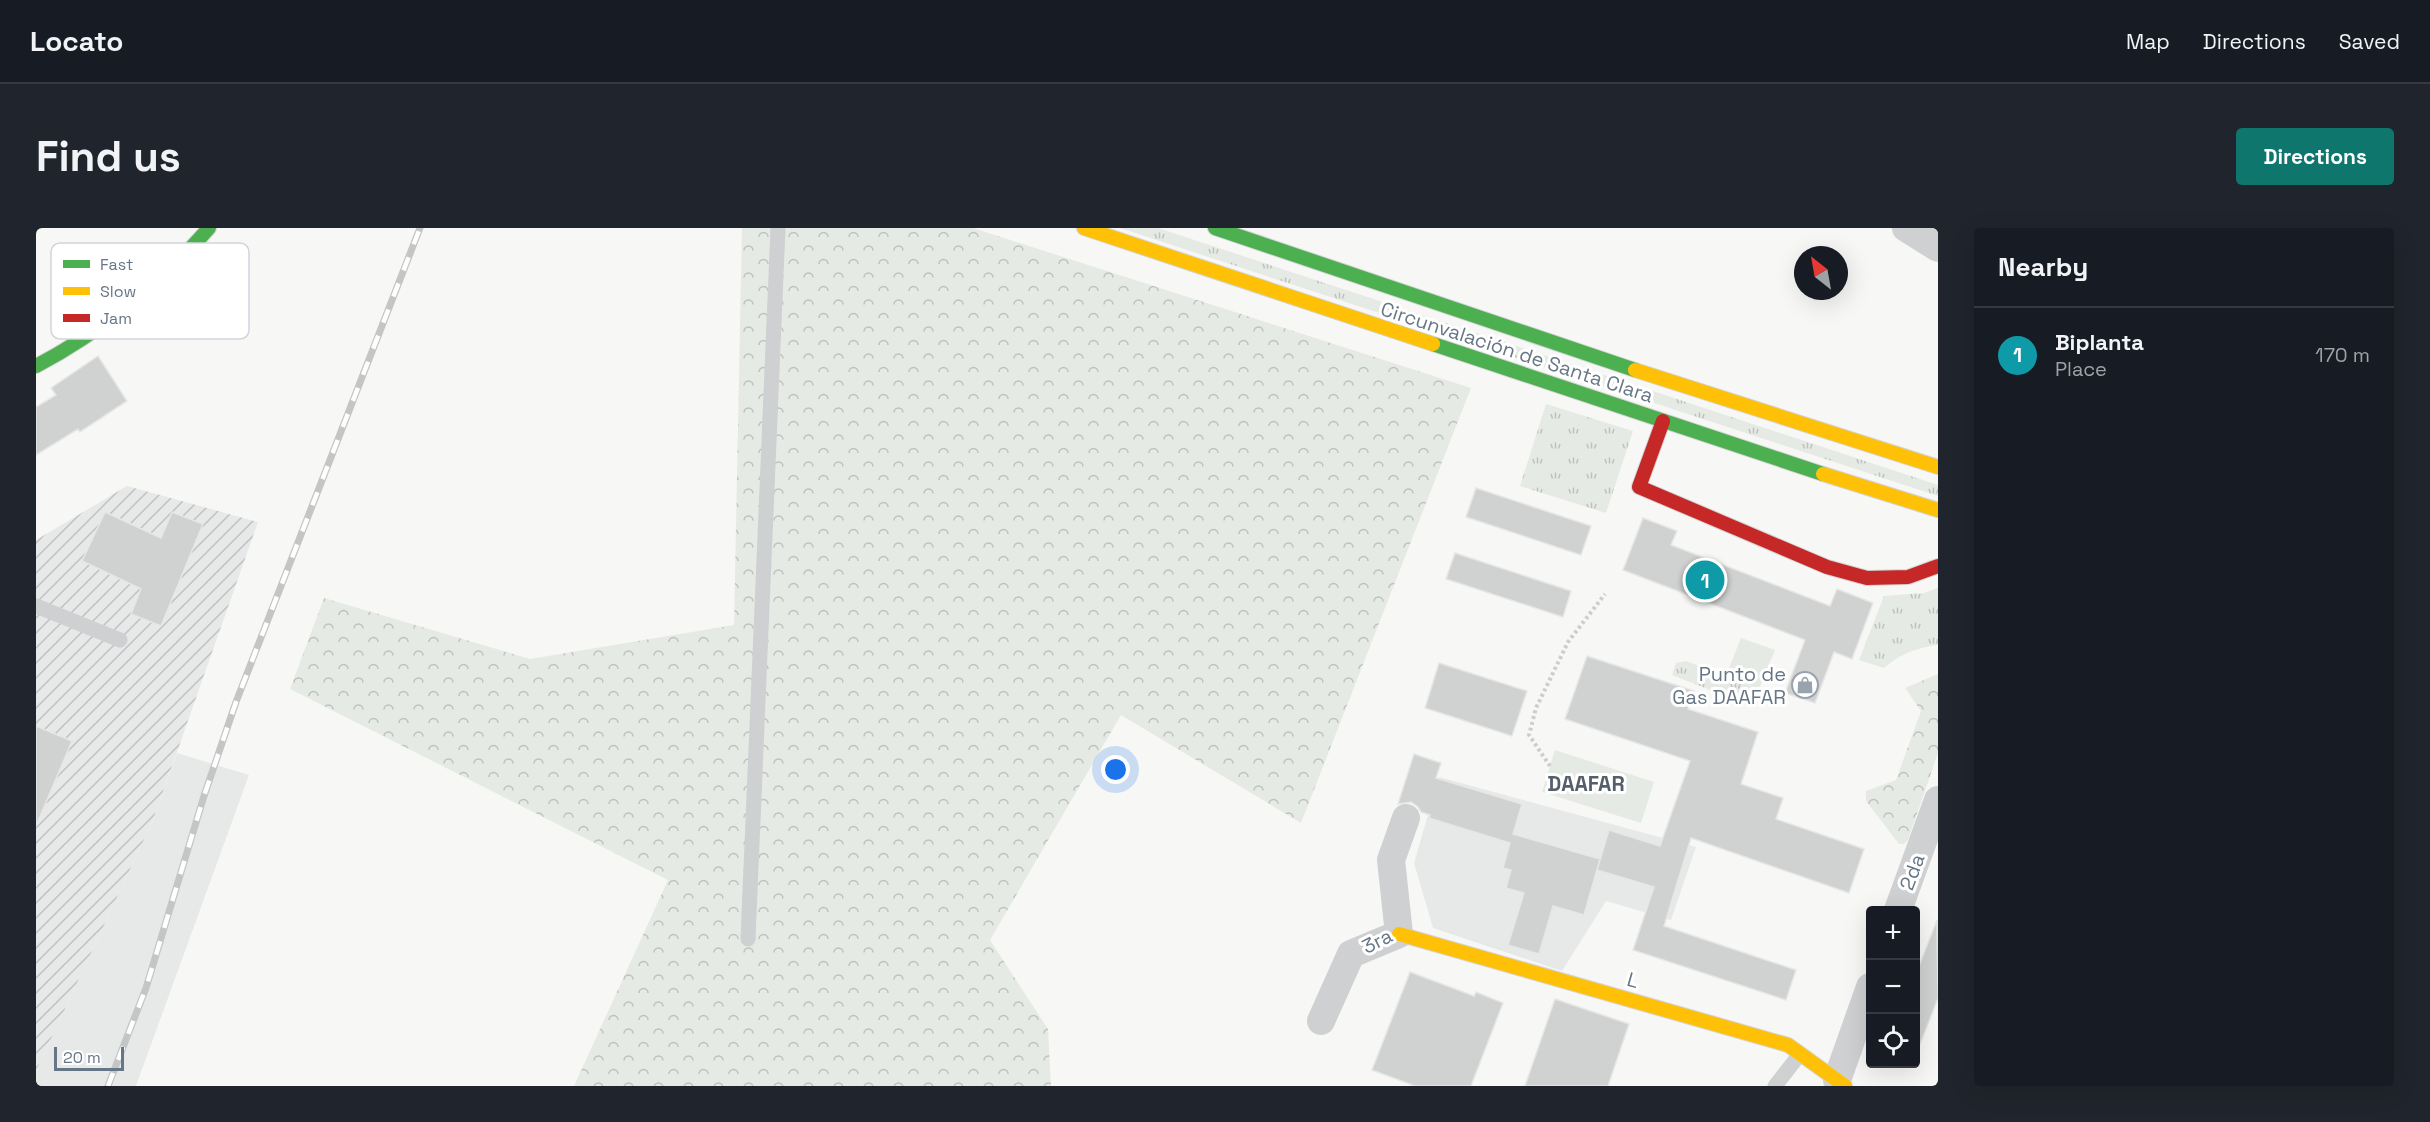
<!DOCTYPE html>
<html lang="en">
<head>
<meta charset="utf-8">
<style>
  :root { --surface:#171b24; --page:#20242c; --text:#f1f3f6; --muted:#9ea1a6; --line:#363941; --accent:#0f766e }
  body { margin:0; font-family:"Space Grotesk",sans-serif; background:var(--page); color:var(--text) }
  .controls { position:absolute; right:18px; bottom:18px; display:grid; overflow:hidden; border-radius:6px; box-shadow:0 6px 24px #0002 }
  .controls button { width:54px; height:54px; display:grid; place-items:center; padding:0; border:0; border-bottom:2px solid var(--line); background:var(--surface); color:var(--text); font:30px sans-serif }
  .compass { position:absolute; left:1758px; top:18px; width:54px; height:54px; border-radius:50%; background:var(--surface); box-shadow:0 6px 24px #0002; rotate:329deg }
  .scale { position:absolute; left:18px; bottom:15px; width:70px; box-sizing:border-box; padding-left:6px; border:3px solid #677686; border-top:0; font-size:16px; line-height:21px; white-space:nowrap; color:#677686; -webkit-text-stroke:4px #fff; paint-order:stroke }
  .you { position:absolute; left:1080px; top:542px; width:21px; height:21px; margin:-15px; border:4px solid #fff; border-radius:50%; background:#1a73e8; box-shadow:0 0 0 9px #1a73e833 }
  .badge { display:grid; place-items:center; width:39px; height:39px; border-radius:50%; background:var(--accent); color:#fff; font-size:20px; font-weight:700 }
  .pin { position:absolute; translate:-50% -50%; border:3px solid #fff; box-shadow:0 2px 6px #0006 }
  .list { margin:0; padding:0; list-style:none }
  h2 { display:flex; justify-content:space-between; align-items:center; height:78px; margin:0; padding:0 24px; font-size:26px }
  h2 small { font-size:20px; font-weight:400; color:var(--muted) }
  .list li { display:grid; grid-template-columns:39px 1fr auto; gap:18px; align-items:center; box-sizing:border-box; height:96px; padding:0 24px; border-top:2px solid var(--line) }
  .list b { display:block; font-size:22px; white-space:nowrap }
  .list p { margin:0; font-size:20px; white-space:nowrap; color:var(--muted) }
  .list em { font-size:20px; font-style:normal; color:var(--muted) }
  .icon { flex:none; width:33px; height:33px; fill:none; stroke:currentColor; stroke-width:2; stroke-linecap:round; stroke-linejoin:round }
  .map { position:relative; flex:none; width:1902px; height:858px; overflow:hidden; border-radius:6px }
  header { display:flex; align-items:center; gap:36px; box-sizing:border-box; height:84px; padding:0 30px; background:var(--surface); border-bottom:2px solid var(--line) }
  header strong { font-size:28px }
  nav { display:flex; gap:33px; margin-inline-start:auto; font-size:21px }
  .intro { display:flex; align-items:center; justify-content:space-between; box-sizing:border-box; height:144px; padding:0 36px }
  h1 { margin:0; font-size:42px }
  .button { padding:15px 27px; border-radius:6px; background:var(--accent); color:#fff; font-size:21px; font-weight:700 }
  main { display:flex; gap:36px; padding:0 36px }
  aside { flex:1; background:var(--surface); border-radius:6px; box-shadow:0 6px 24px #0002 }
  .map>svg:first-child { display:block }
</style>
</head>
<body>
<header>
<strong>Locato</strong>
<nav><a>Map</a><a>Directions</a><a>Saved</a></nav>
</header>
<div class="intro"><h1>Find us</h1><a class="button">Directions</a></div>
<main>
<div class="map">
<svg width="1902" height="858" viewBox="0 0 1902 858">
  <defs>
    <pattern id="industrial-furrows" width="10" height="10" patternUnits="userSpaceOnUse" patternTransform="scale(1.5)"><rect width="10" height="10" fill="#e7e9e8"/><path d="M-1 1l2-2M0 10L10 0M9 11l2-2" fill="none" stroke="#bfc1c2"/></pattern>
    <pattern id="grass-tufts" width="24" height="20" patternUnits="userSpaceOnUse" patternTransform="scale(1.5)"><rect width="24" height="20" fill="#e6eae4"/><path d="M3 7l-1-3M5 7V3M7 7l1-3M15 17l-1-3M17 17v-4M19 17l1-3" fill="none" stroke="#bec2be"/></pattern>
    <pattern id="forest-crowns" width="20" height="18" patternUnits="userSpaceOnUse" patternTransform="scale(1.5)"><rect width="20" height="18" fill="#e6eae4"/><path d="M2 6a3 3 0 1 1 6 0M12 15a3 3 0 1 1 6 0" fill="none" stroke="#bec2be"/></pattern>
  </defs>
  <rect width="100%" height="100%" fill="#f7f7f6"/>
  <path fill="#e7e9e8" d="M141,525L213,547L100,858H0V843L117,592Z
    M1403,549L1660,619L1635,692L1570,673L1526,743L1397,700L1378,635Z"/>
  <path fill="url(#industrial-furrows)" d="M91,258L222,294L117,592L0,843V312Z"/>
  <path fill="url(#grass-tufts)" d="M1084,0H1122L1902,257V268Z
    M1510,176L1597,203L1570,285L1484,258Z
    M1902,360V417C1880,420 1866,425 1848,440L1823,432L1848,368L1888,365Z
    M1650,433L1723,461L1717,479L1636,447L1640,435Z"/>
  <path fill="url(#forest-crowns)" d="M706,0H937L1435,160L1265,595L1085,487L954,712L1012,801L1015,858H538L632,652L254,461L288,370L494,431L698,397Z
    M1902,446V525L1872,612L1868,616H1863L1830,573V563L1860,552L1885,483L1869,460Z"/>
  <path fill="#e6eae4" d="M1705,410L1739,422L1723,461L1690,448Z
    M1519,522L1618,554L1605,595L1506,564Z"/>
  <path fill="#d0d2d2" stroke="#e6e6e6" stroke-width="1.5" d="M62,128L91,173L44,204L42,201L0,227V179L20,167L15,160Z
    M1440,260L1555,298L1545,327L1430,289Z
    M69,284L125,310L136,284L167,296L125,398L95,386L105,361L46,333Z
    M1607,290L1641,303L1635,317L1794,378L1801,361L1837,375L1816,431L1798,424L1779,475L1749,465L1769,412L1587,342Z
    M1419,325L1535,363L1527,389L1410,351Z
    M1551,428L1658,463L1652,481L1722,504L1705,556L1747,570L1740,591L1828,621L1813,665L1655,610L1628,698L1760,742L1750,772L1597,722L1618,659L1561,642L1573,602L1624,618L1654,533L1529,491Z
    M1403,435L1491,463L1476,508L1389,480Z
    M0,498L36,513L0,598Z
    M1378,526L1405,535L1400,550L1486,576L1477,606L1564,631L1548,687L1517,678L1503,726L1472,717L1488,665L1470,660L1475,642L1467,640L1474,615L1393,590L1394,587L1385,584L1382,579L1375,574L1362,576Z
    M1901,692L1902,770L1881,824L1880,746Z
    M1374,744L1438,768L1440,764L1467,775L1435,858H1379L1336,842Z
    M1519,771L1593,796L1572,858H1489Z"/>
  <g fill="none" stroke-linecap="round" stroke-linejoin="round">
    <defs>
      <path id="fast" d="M1179,0L1599,142
        M1397,116L1787,246
        M0,138C65,104 125,55 173,0"/>
      <path id="slow" d="M1048,0L1397,116
        M1599,142L1902,239
        M1787,246L1902,282
        M1363,706L1752,817L1809,858"/>
      <path id="jam" d="M1627,193L1603,259L1791,339L1831,350L1872,349L1902,338"/>
    </defs>
    <use href="#fast" stroke="#d3d4d5" stroke-width="16"/>
    <use href="#slow" stroke="#d3d4d5" stroke-width="16"/>
    <use href="#jam" stroke="#d3d4d5" stroke-width="16"/>
    <path stroke="#cccdce" stroke-width="4" stroke-dasharray="3 3" stroke-linecap="butt" d="M1514,538L1493,507L1500,480L1532,414L1569,366"/>
    <path stroke="#cfd0d1" stroke-width="15" d="M0,378L84,412
      M712,711L742,0
      M1739,858L1764,826"/>
    <path stroke="#cfd0d1" stroke-width="28" d="M1870,0L1902,20
      M1862,682L1902,572
      M1285,793L1315,726L1363,706L1355,632L1370,590
      M1801,852L1834,759"/>
    <use href="#fast" stroke="#4caf50" stroke-width="14"/>
    <use href="#slow" stroke="#ffc107" stroke-width="14"/>
    <use href="#jam" stroke="#c62828" stroke-width="14"/>
    <defs>
      <path id="rail" d="M72,858L110,760L168,568L200,474L384,0"/>
    </defs>
    <use href="#rail" stroke="#c4c6c6" stroke-width="7"/>
    <use href="#rail" stroke="#fff" stroke-width="4.5" stroke-dasharray="14" stroke-linecap="butt"/>
  </g>
  <defs>
    <symbol id="shop-ring" viewBox="-11 -11 22 22"><circle r="9.5" fill="#fff" stroke="#99a3ad" stroke-width="1.5"/><path d="M-5-2.5h2.3a2.7 3.5 0 0 1 5.4 0H5L5.5 6h-11ZM-1.5-2.5h3a1.5 2.3 0 0 0-3 0Z" fill="#99a3ad"/></symbol>
  </defs>
  <g fill-rule="evenodd">
    <use href="#shop-ring" x="1754" y="442" width="30" height="30"/>
  </g>
  <g text-anchor="middle" stroke-width="6" stroke-linejoin="round" paint-order="stroke">
    <g font-size="20" fill="#677686" stroke="#fff">
      <text transform="translate(1481 124) rotate(18)" y="7">Circunvalación de Santa Clara</text>
      <text transform="translate(1876 644) rotate(-70)" y="7">2da</text>
      <text transform="translate(1341 713) rotate(-27)" y="7">3ra</text>
      <text transform="translate(1597 752) rotate(16)" y="7">L</text>
    </g>
    <g font-size="20" fill="#677686" stroke="#fff" text-anchor="end">
      <text x="1750" y="453">Punto de<tspan x="1750" dy="23">Gas DAAFAR</tspan></text>
    </g>
    <g font-size="21" font-weight="bold" fill="#555f6b" stroke="#fff">
      <text x="1550" y="563">DAAFAR</text>
    </g>
  </g>
  <rect x="15" y="15" width="198" height="96" rx="9" fill="#fff" stroke="#d1d6db" stroke-width="1.5"/>
  <rect x="27" y="32" width="27" height="8" fill="#4caf50"/>
  <rect x="27" y="59" width="27" height="8" fill="#ffc107"/>
  <rect x="27" y="86" width="27" height="8" fill="#c62828"/>
  <g font-size="16" fill="#677686">
    <text x="64" y="42">Fast</text>
    <text x="64" y="69">Slow</text>
    <text x="64" y="96">Jam</text>
  </g>
</svg>
<div class="controls">
<button>+</button>
<button>−</button>
<button><svg class="icon" aria-label="locate" viewBox="0 0 24 24"><circle cx="12" cy="12" r="6"/><path d="M12 2v4M12 18v4M2 12h4M18 12h4"/></svg></button>
</div>
<svg class="compass" viewBox="-18 -18 36 36"><path d="M0-13l5 13h-10z" fill="#e53935"/><path d="M0 13l5-13h-10z" fill="#9ea1a6"/></svg>
<div class="scale">20 m</div>
<div class="you"></div>
<div class="pin badge" style="left:1669px;top:352px;background:#0f9aa8">1</div>
</div>
<aside>
<h2>Nearby<small></small></h2>
<ul class="list">
<li><span class="badge" style="background:#0f9aa8">1</span><div><b>Biplanta</b><p>Place</p></div><em>170 m</em></li>
</ul>
</aside>
</main>
</body>
</html>
